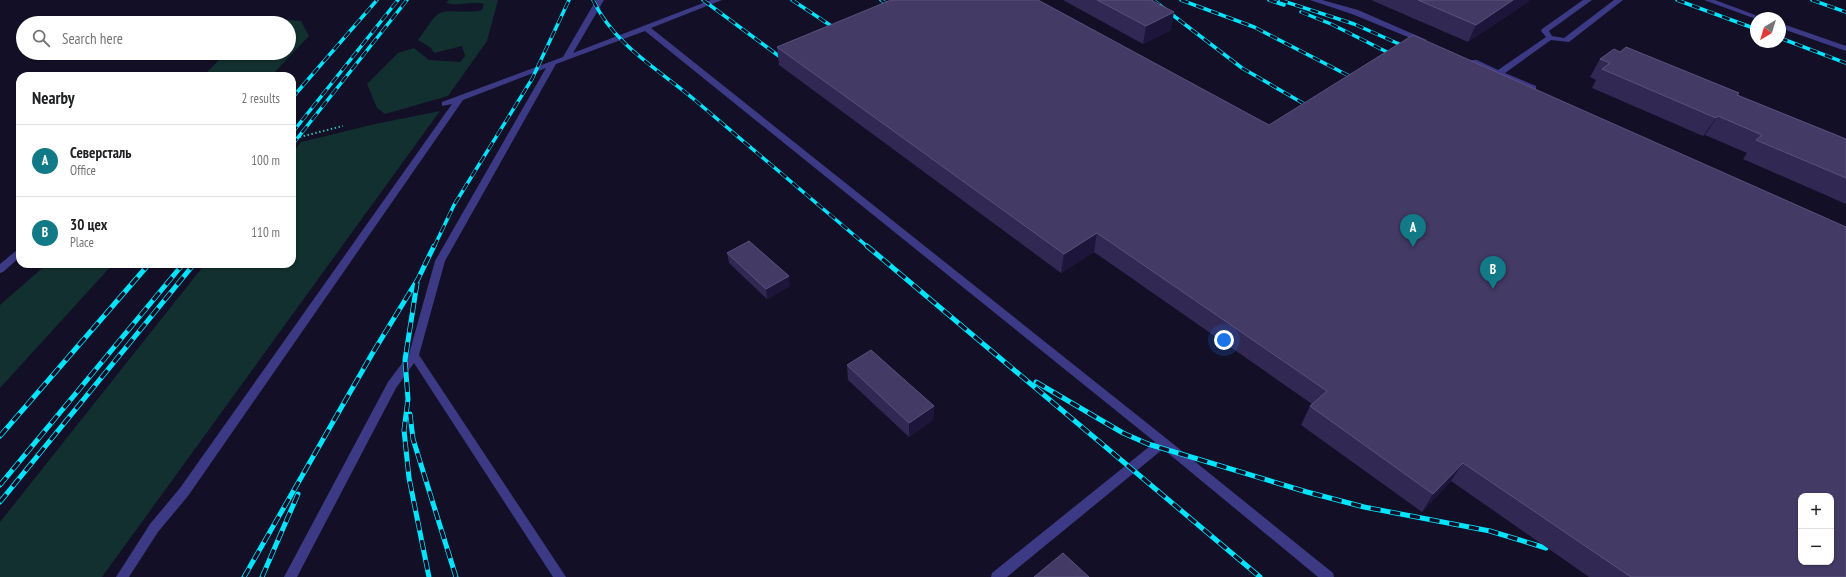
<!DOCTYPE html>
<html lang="en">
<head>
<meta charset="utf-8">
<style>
  :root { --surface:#fff; --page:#f2f2f2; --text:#202124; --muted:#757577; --line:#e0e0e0; --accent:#127987 }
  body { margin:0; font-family:"PT Sans Narrow",sans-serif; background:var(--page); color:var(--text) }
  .controls { position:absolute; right:12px; bottom:12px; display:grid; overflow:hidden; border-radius:8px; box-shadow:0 1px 3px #0004 }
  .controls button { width:36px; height:36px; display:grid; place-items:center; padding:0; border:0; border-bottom:1px solid var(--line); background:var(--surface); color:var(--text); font:20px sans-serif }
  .compass { position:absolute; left:1750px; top:12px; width:36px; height:36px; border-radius:50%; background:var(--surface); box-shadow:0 1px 3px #0004; rotate:218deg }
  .you { position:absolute; left:1224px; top:340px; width:14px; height:14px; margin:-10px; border:3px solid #fff; border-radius:50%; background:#1a73e8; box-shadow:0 0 0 6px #1a73e833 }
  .badge { display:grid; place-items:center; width:26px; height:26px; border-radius:50%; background:var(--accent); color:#fff; font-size:13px; font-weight:700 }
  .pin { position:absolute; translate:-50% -33px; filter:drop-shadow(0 1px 2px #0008) }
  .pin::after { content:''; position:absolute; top:21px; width:14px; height:12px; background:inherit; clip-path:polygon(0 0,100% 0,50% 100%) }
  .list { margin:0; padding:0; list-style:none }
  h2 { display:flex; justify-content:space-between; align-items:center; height:52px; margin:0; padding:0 16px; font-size:17px }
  h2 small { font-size:13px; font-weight:400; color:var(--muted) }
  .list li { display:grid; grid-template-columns:26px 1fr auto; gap:12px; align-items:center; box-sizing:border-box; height:72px; padding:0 16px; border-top:1px solid var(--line) }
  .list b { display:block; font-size:15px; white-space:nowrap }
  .list p { margin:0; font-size:13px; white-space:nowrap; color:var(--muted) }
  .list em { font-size:13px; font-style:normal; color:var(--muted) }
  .icon { flex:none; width:22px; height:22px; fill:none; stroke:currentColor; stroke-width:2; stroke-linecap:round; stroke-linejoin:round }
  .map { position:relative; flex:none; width:1846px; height:577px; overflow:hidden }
  .search { position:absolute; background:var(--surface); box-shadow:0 1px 3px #0004; left:16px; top:16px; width:280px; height:44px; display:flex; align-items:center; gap:10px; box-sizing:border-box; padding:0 14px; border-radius:22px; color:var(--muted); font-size:15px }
  .panel { position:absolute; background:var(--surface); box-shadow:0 1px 3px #0004; left:16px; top:72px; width:280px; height:196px; border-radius:12px }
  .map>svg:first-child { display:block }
</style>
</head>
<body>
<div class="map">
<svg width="1846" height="577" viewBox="0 0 1846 577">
  <rect width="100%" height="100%" fill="#130f26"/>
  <path fill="#12302f" d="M449,0H498L487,41L448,96L385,114L377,108L367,84L398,53L414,48L429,60L460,62L465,56L462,46L434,53L431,48L418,40C424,32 431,20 438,14C447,8 469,14 482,10L484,4C471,0 460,7 446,3Z
    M276,19L301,21L309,36L271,76H203L226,53H289V23H267Z
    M440,111L102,577H0V522L205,264H292V154L301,142L375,124Z
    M47,264H113L0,388V305Z"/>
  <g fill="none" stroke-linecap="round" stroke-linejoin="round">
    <path stroke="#2fb8b0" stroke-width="2" stroke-dasharray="1.5 2.5" stroke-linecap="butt" d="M292,139L343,126"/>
    <path fill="#3d3a85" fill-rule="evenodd" d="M596,0H604L573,53L711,0H722L651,28L1167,439L1333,573L1334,577H1318L1163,449L1007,577H991L992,573L1155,442L645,31L556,64L445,261L419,355L566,577H553L414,363L396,388L297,577H284L388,382L409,354L435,261L546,68L463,100L188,496L158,532L129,577H116L150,524L180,488L452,104L442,106V102L563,57Z
      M1310,0H1322L1358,10L1427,40L1423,42H1420L1352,14Z
      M1583,0H1592L1549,31L1552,36L1564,38L1614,0H1623L1569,42L1551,40L1505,73L1536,86V90H1530L1470,62L1471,60H1477L1498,70L1546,37L1541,31L1542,29Z
      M1704,0H1715L1763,18H1756V19Z
      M1780,23L1846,46V51L1780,28Z
      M20,249V257L3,272L0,273V264L17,250Z"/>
    <defs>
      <path id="rail-far1" d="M593,0C615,46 658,69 696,101C753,150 811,198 868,247
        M703,0L787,62
        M792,0L839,31
        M881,0L895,9
        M1153,0L1242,68L1313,109
        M1181,0L1254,27L1359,81
        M1269,0L1284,5
        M1280,0L1354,24L1408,48
        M1677,0L1756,29
        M1812,0L1846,12
        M1301,12L1331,24L1397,57
        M1780,38L1846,63
        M292,98L377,0
        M292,133L398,0
        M292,145L407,0
        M434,247L454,205L532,79L569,0"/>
      <path id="rail" d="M867,246L1260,577
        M417,283L405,360L408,399L404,430L409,478L429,577
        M1036,382L1123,433L1148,444L1307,492L1364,507L1490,531L1546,548
        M410,414L413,439L456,577
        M0,436L149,264
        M0,485L183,264
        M0,502L194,264
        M244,577L372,354L418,279L434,246
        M262,577L298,494"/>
    </defs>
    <use href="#rail-far1" stroke="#00e5ff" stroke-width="3.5"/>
    <use href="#rail" stroke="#00e5ff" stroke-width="5"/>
    <use href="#rail-far1" stroke="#130f26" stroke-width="2.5" stroke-dasharray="8" stroke-linecap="butt"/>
    <use href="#rail" stroke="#130f26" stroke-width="3.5" stroke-dasharray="10" stroke-linecap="butt"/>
  </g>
  <path fill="#312854" d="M1063,0H1151L1171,30L1143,44Z
    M1371,0H1529L1528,2L1468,42Z
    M777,47L1846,577H1589L1451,481L1422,512L1301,425L1310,406L1312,404L1094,252L1061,273L779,65Z
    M1620,52L1739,93L1738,95L1846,139V204L1743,159L1747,153L1705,135L1703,136L1592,88L1596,80L1590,77L1600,59Z
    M727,253L790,286L767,299L729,263Z
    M847,365L934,406L933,420L909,437L848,380Z"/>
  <path fill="#1d163a" d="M1513,0H1529L1528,2L1468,42L1476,25Z
    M1174,12L1171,30L1143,44L1146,26Z
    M1718,116L1705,135L1703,136L1716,118Z
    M1097,233L1094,252L1061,273L1064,254Z
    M789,276L790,286L767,299L766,289Z
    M934,406L933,420L909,437V423Z
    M1463,463L1451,481L1422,512L1433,494Z"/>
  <path fill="#433a66" stroke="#5a527e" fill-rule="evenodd" d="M891,0H1038L1269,125L1413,35L1846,227V577H1631L1463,463L1433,494L1310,406L1327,391L1097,233L1064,254L777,47ZM1801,496H1831V562H1801Z
    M1097,0H1151L1174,12L1146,26Z
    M1418,0H1513L1476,25Z
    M1626,47L1739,93L1737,95L1846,139V178L1756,140L1762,135L1718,116L1716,118L1602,69L1610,63L1600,59L1614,49L1620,52Z
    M749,241L789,276L766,289L727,253Z
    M871,350L934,406L909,423L847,365Z
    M1063,553L1089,577H1034Z"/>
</svg>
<div class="controls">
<button>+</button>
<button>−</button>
</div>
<svg class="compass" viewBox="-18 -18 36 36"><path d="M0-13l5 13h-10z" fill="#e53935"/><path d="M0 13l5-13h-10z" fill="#757577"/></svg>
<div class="you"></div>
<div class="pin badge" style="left:1413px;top:247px">A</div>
<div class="pin badge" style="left:1493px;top:289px">B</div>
<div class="search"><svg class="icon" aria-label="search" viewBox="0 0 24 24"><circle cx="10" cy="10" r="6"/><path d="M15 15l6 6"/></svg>Search here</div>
<section class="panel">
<h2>Nearby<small>2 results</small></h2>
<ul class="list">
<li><span class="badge">A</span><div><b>Северсталь</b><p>Office</p></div><em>100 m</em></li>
<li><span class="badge">B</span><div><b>30 цех</b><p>Place</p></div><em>110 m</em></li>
</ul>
</section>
</div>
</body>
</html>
